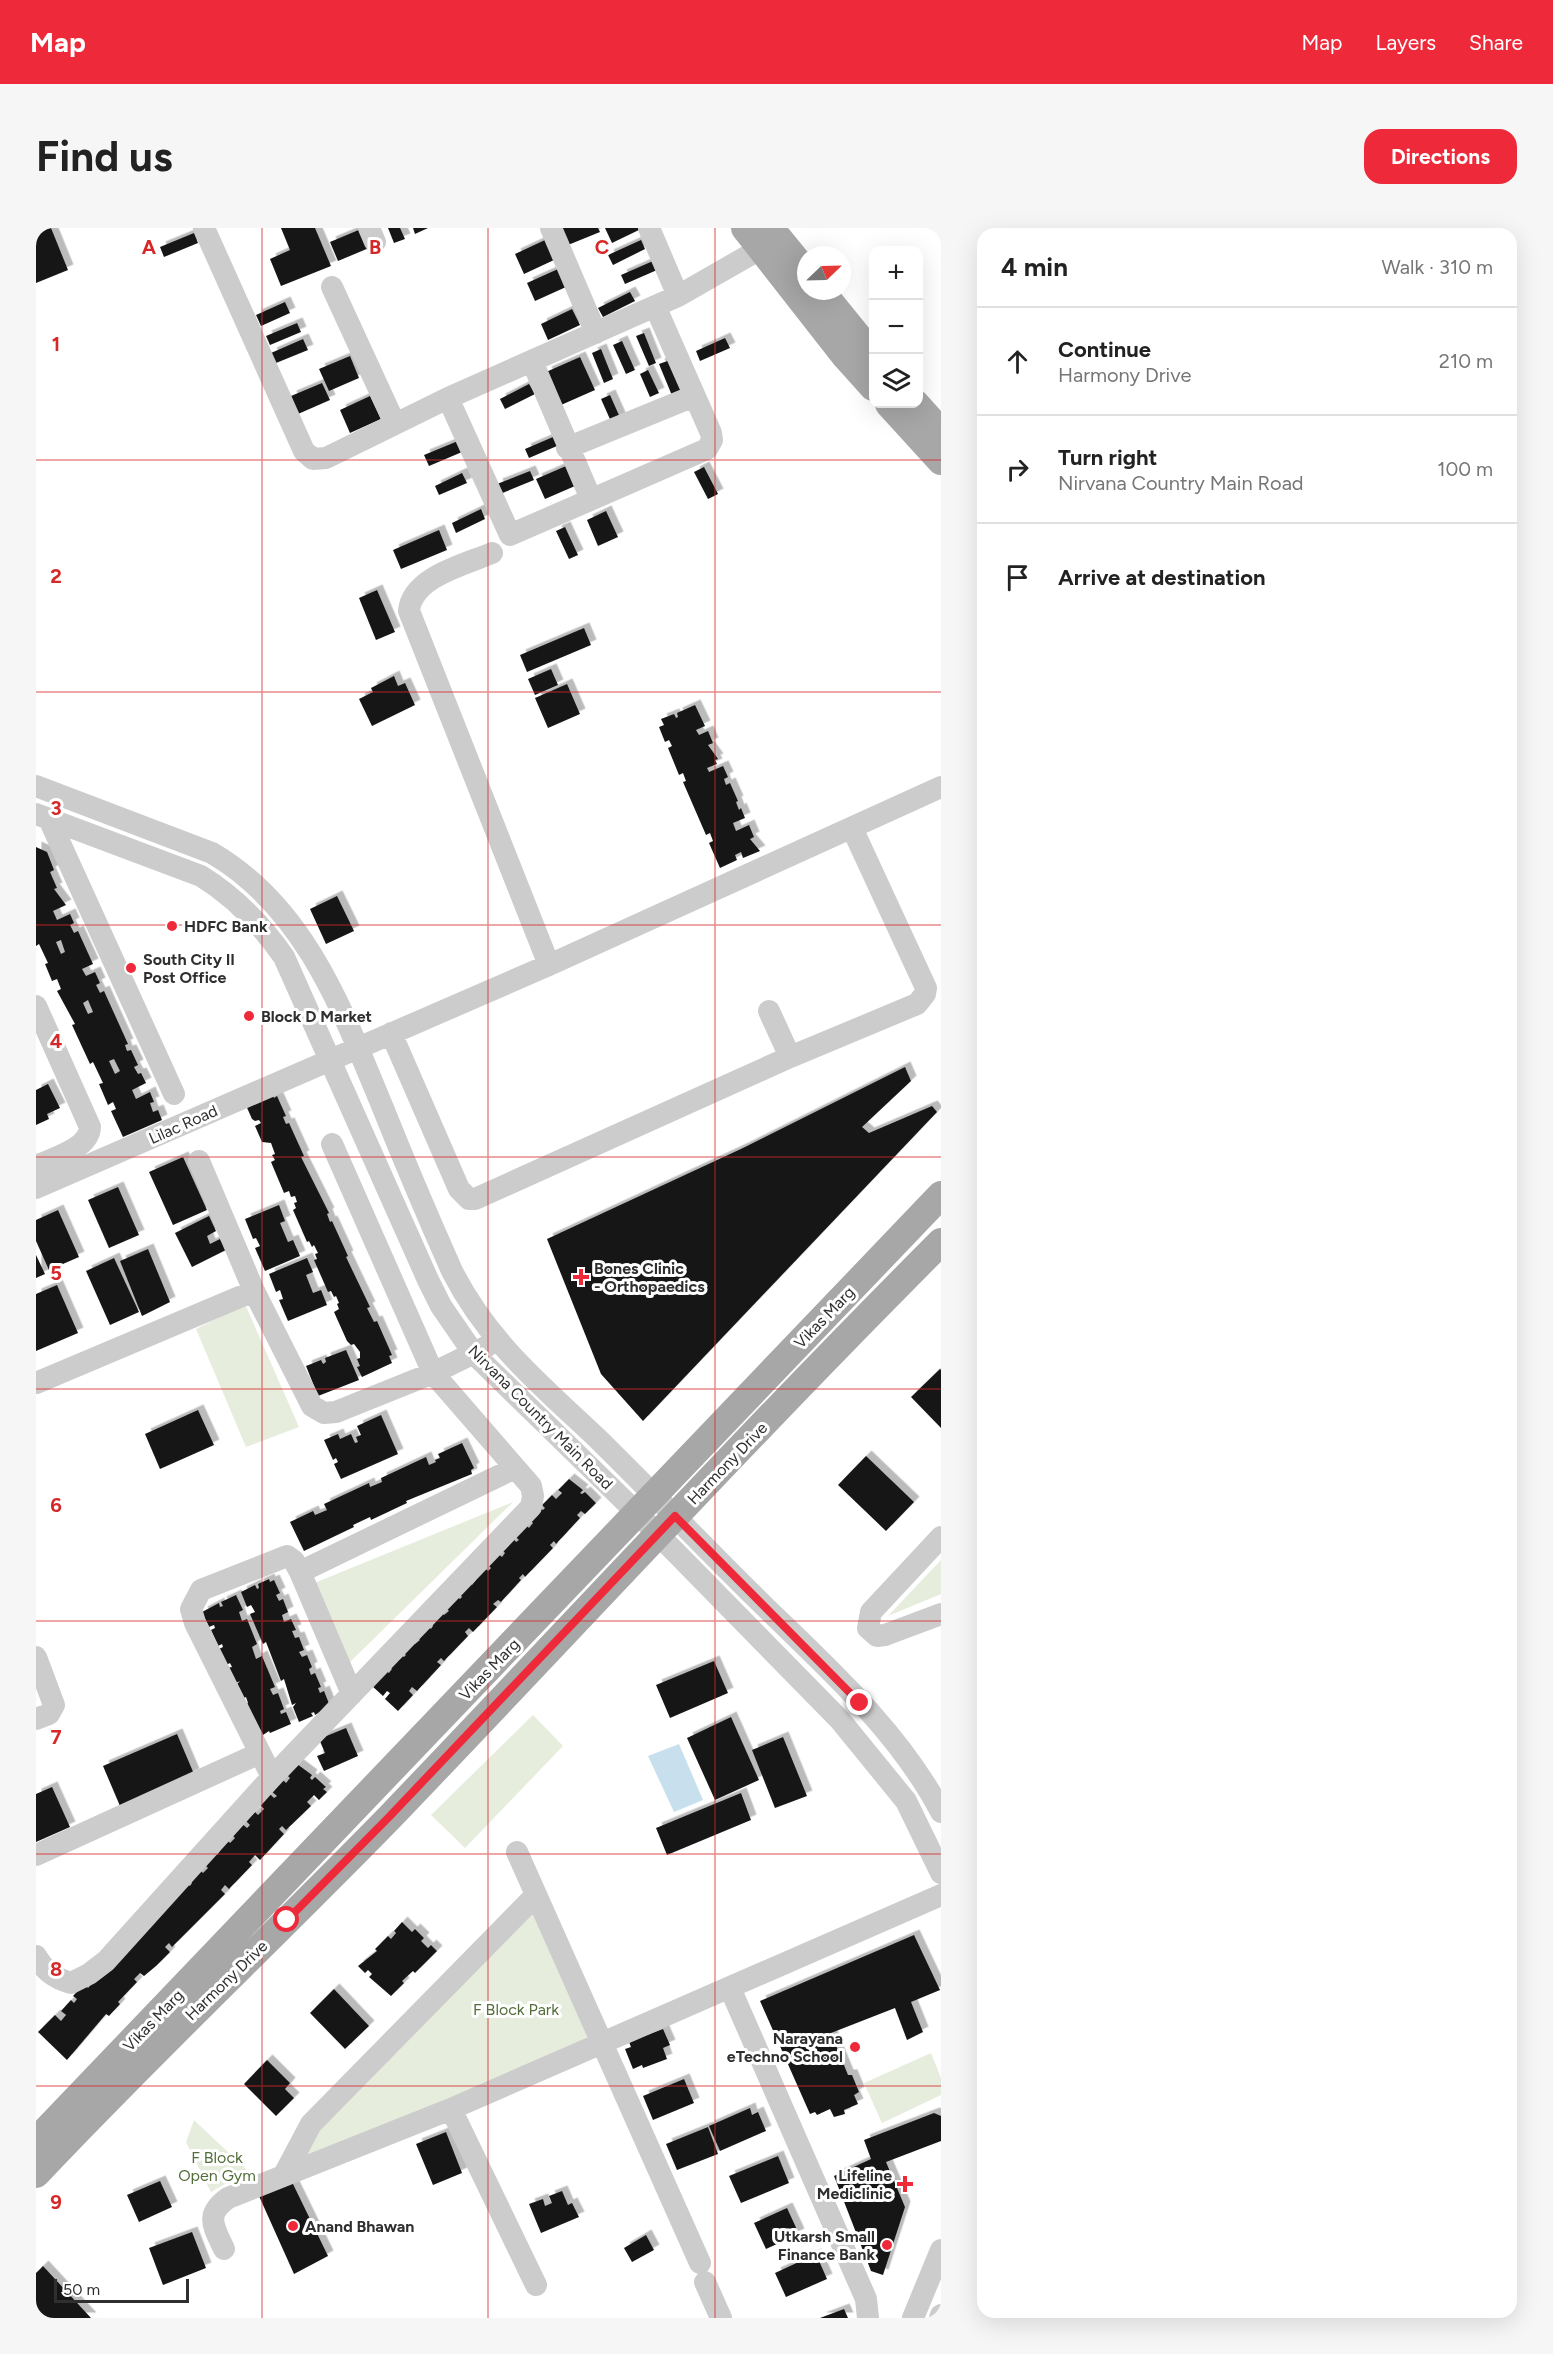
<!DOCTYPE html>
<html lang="en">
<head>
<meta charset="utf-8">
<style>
  :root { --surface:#fff; --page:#f6f6f6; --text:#222; --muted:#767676; --line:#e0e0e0; --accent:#ee2a3a }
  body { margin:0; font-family:Figtree,sans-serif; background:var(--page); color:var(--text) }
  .controls { position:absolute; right:18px; top:18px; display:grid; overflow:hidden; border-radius:12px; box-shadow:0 6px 24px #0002 }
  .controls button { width:54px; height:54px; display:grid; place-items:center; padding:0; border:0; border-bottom:2px solid var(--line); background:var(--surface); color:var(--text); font:30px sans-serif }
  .compass { position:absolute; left:761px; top:18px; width:54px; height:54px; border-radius:50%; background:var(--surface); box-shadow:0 6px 24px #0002; rotate:67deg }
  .scale { position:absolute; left:18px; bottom:15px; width:135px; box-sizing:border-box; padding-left:6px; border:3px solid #2f2f2f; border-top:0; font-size:16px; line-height:21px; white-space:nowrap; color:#2f2f2f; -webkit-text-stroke:4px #fff; paint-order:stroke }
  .stop { position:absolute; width:18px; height:18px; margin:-14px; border:4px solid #ee2a3a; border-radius:50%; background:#fff }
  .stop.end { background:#ee2a3a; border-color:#fff; box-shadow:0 2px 6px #0008 }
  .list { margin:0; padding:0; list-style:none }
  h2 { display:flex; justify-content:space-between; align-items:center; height:78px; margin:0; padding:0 24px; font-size:26px }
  h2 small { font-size:20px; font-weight:400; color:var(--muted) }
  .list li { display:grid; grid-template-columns:39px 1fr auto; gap:18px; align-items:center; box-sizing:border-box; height:108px; padding:0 24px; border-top:2px solid var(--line) }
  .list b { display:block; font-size:22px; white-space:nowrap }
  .list p { margin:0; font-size:20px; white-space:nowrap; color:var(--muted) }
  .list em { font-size:20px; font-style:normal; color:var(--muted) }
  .icon { flex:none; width:33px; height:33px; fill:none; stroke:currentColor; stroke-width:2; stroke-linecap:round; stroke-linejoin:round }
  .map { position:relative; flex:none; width:905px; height:2090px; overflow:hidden; border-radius:18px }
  header { display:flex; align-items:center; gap:36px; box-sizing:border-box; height:84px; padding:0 30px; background:var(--accent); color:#fff }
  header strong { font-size:28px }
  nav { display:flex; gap:33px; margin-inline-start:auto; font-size:21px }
  .intro { display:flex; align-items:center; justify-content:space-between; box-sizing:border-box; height:144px; padding:0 36px }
  h1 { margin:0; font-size:42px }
  .button { padding:15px 27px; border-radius:18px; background:var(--accent); color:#fff; font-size:21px; font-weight:700 }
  main { display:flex; gap:36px; padding:0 36px }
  aside { flex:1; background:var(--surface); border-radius:18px; box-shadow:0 6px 24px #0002 }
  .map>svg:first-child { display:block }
</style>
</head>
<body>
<header>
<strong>Map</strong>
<nav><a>Map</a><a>Layers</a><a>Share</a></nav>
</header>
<div class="intro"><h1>Find us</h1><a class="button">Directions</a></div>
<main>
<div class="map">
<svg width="905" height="2090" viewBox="0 0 905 2090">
  <defs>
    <filter id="shadow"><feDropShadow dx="5.5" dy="-5.5" stdDeviation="0" flood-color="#0004"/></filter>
  </defs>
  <rect width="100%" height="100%" fill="#fff"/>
  <path fill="#e6eddd" d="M209,1076L263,1199L210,1219L160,1101Z
    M477,1274L310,1438L276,1356Z
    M905,1332V1366L852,1388Z
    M497,1487L527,1518L429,1620L395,1587Z
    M500,1679L557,1811L260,1935L278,1902Z
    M895,1825L905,1850V1867L846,1895L828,1855Z
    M158,1892L212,1943L175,1964L150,1914Z"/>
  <path fill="#c8e0ee" d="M643,1516L667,1572L638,1584L612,1528Z"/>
  <path fill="#161616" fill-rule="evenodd" filter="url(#shadow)" d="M0,0H15L32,42L0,55Z
    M245,0H279L295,38L245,58L234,31L254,22Z
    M352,0H364L369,11L358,15Z
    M377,0H392L379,6Z
    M526,0H562L564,4L532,17Z
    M569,0H607L576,15Z
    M325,1L333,20L302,33L294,14Z
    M158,5L162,15L128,29L124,19Z
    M509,12L518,32L488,46L479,26Z
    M605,12L609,21L577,37L572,27Z
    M617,33L621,42L589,56L585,47Z
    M522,41L530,59L499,73L491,55Z
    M594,64L599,73L567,89L562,80Z
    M249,74L254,85L225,98L220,87Z
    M536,81L544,97L512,112L505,96Z
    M261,95L265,104L234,117L230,108Z
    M608,105L620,135L613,138L600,108Z
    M689,110L694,120L664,133L660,123Z
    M267,111L272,122L240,135L235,125Z
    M586,113L599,142L590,146L577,117Z
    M565,121L577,151L568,155L556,125Z
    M314,128L323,150L293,163L283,141Z
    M544,129L559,162L525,177L510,144Z
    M637,131L651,165L637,170L623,136Z
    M612,142L623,165L614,169L604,146Z
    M286,155L294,172L262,186L255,168Z
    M493,156L499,166L469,181L464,171Z
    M574,167L586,194L577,198L565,171Z
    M334,168L345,191L314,205L304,182Z
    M517,209L521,218L493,230L489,221Z
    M422,213L426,224L393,238L388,227Z
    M530,238L539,258L509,271L500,251Z
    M668,239L682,266L672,271L658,244Z
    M494,243L498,252L464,266L461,256Z
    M426,245L431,255L403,267L399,258Z
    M445,281L449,291L420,305L416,295Z
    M570,283L582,309L562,318L551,292Z
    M529,299L542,327L533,331L520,303Z
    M403,302L411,322L365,341L357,322Z
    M341,362L359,404L340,412L323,370Z
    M548,400L555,417L491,444L484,427Z
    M515,441L522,457L499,467L492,451Z
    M358,448L362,458L369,455L379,477L336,498L323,471L337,464L335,460Z
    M531,456L544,486L512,500L499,470Z
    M659,477L669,498L660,502L663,507L672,503L677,515L672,517L682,531L679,532L681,536L671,540L673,544L687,538L692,549L688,551L690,557L694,555L702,573L700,574L703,582L705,580L709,590L697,595L700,603L713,597L718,609L714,611L724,623L707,630L705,624L699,627L701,632L684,640L673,615L677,613L674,605L670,607L647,554L650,553L647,545L643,547L632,520L636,518L633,512L629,514L623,499L628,497L625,491L638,486L640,490L642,489L641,485Z
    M0,619L11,624L18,642L14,644L21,660L18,661L30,677L17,683L21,692L34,686L38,695L34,697L38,705L42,703L57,736L46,741L50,748L59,744L64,755L60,757L64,765L68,763L92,816L89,817L91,823L95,822L102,837L98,839L102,846L105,845L110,855L96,862L100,871L114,864L118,874L114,875L117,884L122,882L126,892L87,909L75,883L80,881L77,874L72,877L63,856L67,855L57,834L54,836L36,797L39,796L21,763L25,761L21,751L16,753L9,736L12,735L3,716L0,718ZM25,712L29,724L25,726L20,714ZM52,772L57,784L52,786L47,775ZM78,831L84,843L79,846L73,833Z
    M301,668L318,703L290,716L274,681Z
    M869,839L875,853L826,899L833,905L896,878L901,884L607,1193L565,1146L511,1011L707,920Z
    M12,856L24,880L11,886L13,891L0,897V862Z
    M234,861L238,870L241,868L250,888L247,889L250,896L253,895L268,928L265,929L293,985L291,986L294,994L296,993L312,1028L310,1029L334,1079L331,1080L338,1094L341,1093L356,1127L353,1128L356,1135L326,1149L321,1139L324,1138L321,1131L324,1130V1124L318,1116L315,1117L311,1113L298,1084L303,1081L301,1076L303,1075L300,1068L298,1069L295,1063L292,1064L278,1032L281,1031L279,1026L282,1025L278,1017L276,1019L273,1013L271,1014L257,982L260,980L258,975L261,974L259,968L255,969L253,963L248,965L235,934L239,932L236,927L239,926L235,915L226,914L219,898L225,895L223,892L219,893L216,891L208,873Z
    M147,929L171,982L137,997L113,944Z
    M82,959L103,1007L73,1020L52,972Z
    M243,977L249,993L244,995L252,1014L257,1012L264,1028L229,1043L219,1020L224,1018L220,1010L217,1011L209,991Z
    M22,982L43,1029L13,1042L0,1013V992Z
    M173,988L180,1003L171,1008L174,1016L184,1011L190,1022L156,1039L139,1005Z
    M112,1021L134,1074L106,1088L84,1033Z
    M0,1027L9,1046L0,1050Z
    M78,1030L103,1084L74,1097L50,1043Z
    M271,1030L277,1044L270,1047L277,1065L285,1062L291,1077L252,1093L243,1072L247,1071L244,1062L240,1064L233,1046Z
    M21,1057L42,1105L0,1123V1066Z
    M310,1122L323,1152L282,1168L270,1138L285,1132L287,1136L290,1134L289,1130Z
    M904,1141L905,1142V1200L875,1169Z
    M162,1182L178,1217L124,1241L109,1206Z
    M345,1187L362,1226L305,1251L298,1236L302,1234L300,1230L297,1232L288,1212L302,1206L304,1211L315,1206L319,1215L322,1214L320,1209L325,1207L321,1198Z
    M426,1215L438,1240L435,1242L436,1246L370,1273L371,1275L335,1292L334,1289L317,1297L318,1299L268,1323L254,1294L277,1283L279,1287L291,1282L288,1276L333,1255L334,1259L346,1254L345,1250L390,1229L393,1237L400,1234L399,1232L404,1230L402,1226Z
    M830,1228L878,1274L850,1303L802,1257Z
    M533,1251L547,1262L544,1265L546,1266L549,1264L560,1275L549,1286L545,1283L541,1287L544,1290L520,1316L518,1313L514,1317L517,1320L489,1349L487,1346L483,1350L485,1352L465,1374L462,1372L457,1376L461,1379L437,1404L433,1400L429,1404L432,1408L408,1433L405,1430L401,1434L405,1437L381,1463L376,1459L373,1463L377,1467L362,1483L349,1471L354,1465L351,1463L347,1468L335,1457L349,1442L353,1445L356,1441L353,1438L364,1426L368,1429L370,1427L367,1424L377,1414L379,1416L384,1412L381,1409L392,1398L395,1401L397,1398L395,1395L405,1384L408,1387L413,1383L409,1379L420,1368L424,1371L426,1369L423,1365L433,1355L436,1357L440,1352L438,1350L448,1339L452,1343L455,1340L451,1336L461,1325L466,1329L469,1325L465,1321L476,1309L480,1314L483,1312L478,1307L489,1296L493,1300L497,1295L493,1291L504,1280L507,1282L509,1280L506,1277L516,1267L520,1271L526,1265L522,1262Z
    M233,1351L234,1354L238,1352L244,1365L240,1367L243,1373L247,1371L252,1384L246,1387L248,1394L255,1391L260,1402L256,1403L259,1410L263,1409L268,1422L263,1424L266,1429L271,1427L276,1439L273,1441L275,1447L279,1445L285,1459L282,1460L284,1465L288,1463L294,1478L279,1487L278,1484L275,1485L277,1488L263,1494L257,1479L260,1475L256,1477L248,1451L245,1453L230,1414L227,1416L214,1386L219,1384L215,1377L211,1379L205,1364L219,1357L221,1361L223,1360L222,1356Z
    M200,1367L207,1382L203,1384L206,1393L211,1391L221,1416L216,1419L220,1431L226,1428L239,1459L234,1461L237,1467L242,1465L248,1481L244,1483L245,1486L250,1484L255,1496L234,1505L233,1503L221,1511L207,1478L212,1475L210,1469L204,1472L199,1458L204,1453L198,1456L191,1440L196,1439L194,1435L190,1437L183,1421L187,1419L186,1416L182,1418L175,1402L179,1400L178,1397L173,1399L166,1384L183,1375L184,1379L187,1378L185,1374Z
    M678,1433L692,1465L634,1490L620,1457Z
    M695,1489L723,1552L679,1572L651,1510Z
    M310,1500L322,1528L288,1543L281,1528L289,1525L283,1511Z
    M141,1506L158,1546L84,1578L67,1538Z
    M747,1509L771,1568L739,1580L716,1522Z
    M261,1536L276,1547L274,1550L276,1552L279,1549L290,1559L287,1561L291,1564L283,1572L278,1567L271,1574L275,1578L250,1602L246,1598L243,1601L248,1606L224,1632L219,1627L213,1634L216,1637L193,1661L189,1657L185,1662L189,1666L136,1719L133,1715L129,1719L134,1724L120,1738L108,1748L104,1745L98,1751L101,1754L82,1774L84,1776L73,1788L70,1786L31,1832L2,1804L19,1787L25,1793L30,1787L25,1783L35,1772L38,1775L41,1771L37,1768L48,1756L52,1760L149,1654L154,1658L156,1655L152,1651L162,1640L167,1645L172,1640L167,1635L177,1624L181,1627L191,1612L194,1615L199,1610L195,1606L205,1595L211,1600L214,1597L210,1593L219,1584L222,1587L228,1581L223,1576L233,1565L238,1570L241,1568L235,1563L246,1551L250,1555L254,1550L251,1547Z
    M16,1559L34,1599L0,1614V1566Z
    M705,1565L715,1592L631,1627L620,1600Z
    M366,1694L376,1704L379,1701L388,1710L385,1713L392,1720L395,1717L401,1723L379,1745L377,1743L366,1753L368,1755L355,1768L333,1749L336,1746L332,1742L329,1745L322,1738L341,1723L339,1721L352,1708L355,1711L360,1705L358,1703Z
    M878,1707L904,1762L875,1774L887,1804L871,1812L859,1780L795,1805L812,1847H816L823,1864L818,1867L822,1876L808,1882L809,1886L798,1889L794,1881L781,1887L779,1884L774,1886L724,1773Z
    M298,1761L333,1798L309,1821L274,1785Z
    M627,1801L634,1817L627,1820L631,1831L607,1840L606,1837L597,1841L589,1821L595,1819L593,1814Z
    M231,1832L254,1855L249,1861L258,1870L240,1888L208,1856Z
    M648,1851L658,1875L617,1892L607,1868Z
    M714,1880L716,1887L722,1884L730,1903L684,1923L673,1898Z
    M898,1885L905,1888V1913L850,1934L869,1979L847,2047L835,2043L798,1948L835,1931L828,1912Z
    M672,1899L682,1926L641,1942L630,1916Z
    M410,1904L426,1945L397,1957L380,1916Z
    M742,1928L753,1955L705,1975L693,1948Z
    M124,1953L136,1979L103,1994L91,1967Z
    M256,1954L292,2028L258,2046L223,1968Z
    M526,1963L532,1977L536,1975L543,1989L505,2005L493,1976L507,1971L509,1978L516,1975L513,1968Z
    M751,1980L763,2006L730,2021L718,1995Z
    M156,2004L170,2040L127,2057L113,2020Z
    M610,2007L618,2022L596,2034L588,2020Z
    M780,2026L791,2051L750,2069L739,2045Z
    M7,2038L55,2090H6L0,2084V2045Z
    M808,2081L812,2090H784Z"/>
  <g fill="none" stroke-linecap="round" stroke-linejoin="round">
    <path stroke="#ccc" stroke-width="22" d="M168,0L268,223L277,231L290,230L412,170L642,68L738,13
      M333,0L339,14
      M515,0L560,105
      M613,0L642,68
      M296,59L359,196
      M496,133L555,271
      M412,170L474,307L671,221L676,212L675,205L619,78
      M531,220L658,168
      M456,325C428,337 376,349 373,383L513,737
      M0,558L176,625C270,680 307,784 347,880C369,935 392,989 416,1043C452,1114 505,1157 561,1210C615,1263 667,1318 721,1371C786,1435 862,1501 905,1584
      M0,586L165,648C199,669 225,696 248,729L392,1052L405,1078L438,1126L601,1285L804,1492L870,1573L905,1645
      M13,591L138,866
      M0,778L54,899C53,921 17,930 0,938
      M733,783L754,829
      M355,805L423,961L433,971H439L754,829L881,776L889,766L890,760L816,600
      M163,933L218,1063L276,1178L288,1185L300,1184L397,1145L450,1119
      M0,960L513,737L905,559
      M0,1155L218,1063
      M905,1309L835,1384L832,1400L841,1408L849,1407L905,1386
      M264,1344L479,1240
      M0,1429L18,1477L13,1486L0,1491
      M236,1549L159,1395L155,1381L165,1362L251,1328L258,1333L264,1344L316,1466
      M481,1624L664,2035
      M0,1627L224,1525
      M0,1728C9,1743 18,1750 35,1755L53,1746L70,1733L236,1549L495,1279L497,1268L495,1258L397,1145L296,916
      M694,1760L830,2071L832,2090
      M415,1881L500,2057
      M249,1945L275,1896L500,1667
      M188,2021C178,1999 168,1987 192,1970L415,1881L905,1667
      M669,2054L685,2090
      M877,2090L905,2022
      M904,2090L905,2087"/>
    <path stroke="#a7a7a7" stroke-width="28" d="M709,0L810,129L837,159
      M734,0L770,44
      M785,63L837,127
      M853,176L905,233
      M880,176L905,204
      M0,1913L905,967
      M0,1946C115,1824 237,1709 354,1589C538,1397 717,1202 905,1014"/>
  </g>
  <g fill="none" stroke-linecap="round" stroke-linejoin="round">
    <path stroke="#ee2a3a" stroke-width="8" d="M251,1692L353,1589L639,1288L824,1475"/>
  </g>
  <path fill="none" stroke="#d62828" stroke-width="1.5" stroke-opacity="0.55" d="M226,0V2090M452,0V2090M679,0V2090M0,232H905M0,464H905M0,697H905M0,929H905M0,1161H905M0,1393H905M0,1626H905M0,1858H905"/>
  <g fill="#ee2a3a" stroke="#fff" stroke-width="2">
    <circle cx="136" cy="698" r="6"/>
    <circle cx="95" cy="740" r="6"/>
    <circle cx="213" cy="788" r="6"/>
    <path d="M542 1040h6v6h6v6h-6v6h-6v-6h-6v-6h6z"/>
    <circle cx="819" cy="1819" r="6"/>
    <path d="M866 1947h6v6h6v6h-6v6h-6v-6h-6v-6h6z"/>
    <circle cx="257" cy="1998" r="6"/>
    <circle cx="851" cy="2017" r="6"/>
  </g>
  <g text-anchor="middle" stroke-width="6" stroke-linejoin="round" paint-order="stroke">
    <g font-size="16" font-weight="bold" fill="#2f2f2f" stroke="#fff" text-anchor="start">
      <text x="148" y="704">HDFC Bank</text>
      <text x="107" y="737">South City II<tspan x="107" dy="18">Post Office</tspan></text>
      <text x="225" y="794">Block D Market</text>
      <text x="558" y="1046">Bones Clinic<tspan x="558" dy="18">- Orthopaedics</tspan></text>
      <text x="807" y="1816" text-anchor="end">Narayana<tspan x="807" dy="18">eTechno School</tspan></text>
      <text x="856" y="1953" text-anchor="end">Lifeline<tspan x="856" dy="18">Mediclinic</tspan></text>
      <text x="269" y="2004">Anand Bhawan</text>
      <text x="839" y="2014" text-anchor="end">Utkarsh Small<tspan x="839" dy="18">Finance Bank</tspan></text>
    </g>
    <g font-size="16" fill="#2f2f2f" stroke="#fff">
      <text transform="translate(147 896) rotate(-24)" y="6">Lilac Road</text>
      <text transform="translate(788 1089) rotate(-46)" y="6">Vikas Marg</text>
      <text transform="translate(505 1189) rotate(45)" y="6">Nirvana Country Main Road</text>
      <text transform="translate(691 1235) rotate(-46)" y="6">Harmony Drive</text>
      <text transform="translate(453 1441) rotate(-46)" y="6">Vikas Marg</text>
      <text transform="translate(190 1752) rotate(-44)" y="6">Harmony Drive</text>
      <text transform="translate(117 1792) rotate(-46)" y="6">Vikas Marg</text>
    </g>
    <g font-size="16" fill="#536e3a" stroke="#fff">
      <text x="480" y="1787">F Block Park</text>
      <text x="181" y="1935">F Block<tspan x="181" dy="18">Open Gym</tspan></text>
    </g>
  </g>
  <g font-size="20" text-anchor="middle" font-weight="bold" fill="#d62828" stroke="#fff" stroke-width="6" stroke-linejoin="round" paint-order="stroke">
    <text x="113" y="26">A</text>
    <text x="339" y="26">B</text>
    <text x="566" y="26">C</text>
    <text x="20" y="123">1</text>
    <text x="20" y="355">2</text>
    <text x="20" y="587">3</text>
    <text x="20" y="820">4</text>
    <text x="20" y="1052">5</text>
    <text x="20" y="1284">6</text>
    <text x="20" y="1516">7</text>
    <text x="20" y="1748">8</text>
    <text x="20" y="1981">9</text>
  </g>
</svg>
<div class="controls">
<button>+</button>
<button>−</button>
<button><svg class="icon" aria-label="layers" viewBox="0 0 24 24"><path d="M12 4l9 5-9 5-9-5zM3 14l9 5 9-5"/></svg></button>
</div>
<svg class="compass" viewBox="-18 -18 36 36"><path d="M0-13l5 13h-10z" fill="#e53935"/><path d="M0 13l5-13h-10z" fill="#767676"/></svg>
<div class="scale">50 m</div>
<div class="stop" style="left:251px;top:1692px"></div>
<div class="stop end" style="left:824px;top:1475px"></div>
</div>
<aside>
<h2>4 min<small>Walk · 310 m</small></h2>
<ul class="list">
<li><svg class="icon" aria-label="ahead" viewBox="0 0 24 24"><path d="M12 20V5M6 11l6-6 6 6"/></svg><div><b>Continue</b><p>Harmony Drive</p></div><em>210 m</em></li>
<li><svg class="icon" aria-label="right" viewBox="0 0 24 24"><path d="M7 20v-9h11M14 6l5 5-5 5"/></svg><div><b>Turn right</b><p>Nirvana Country Main Road</p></div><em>100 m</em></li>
<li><svg class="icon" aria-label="arrive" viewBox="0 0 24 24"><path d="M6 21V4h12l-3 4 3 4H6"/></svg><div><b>Arrive at destination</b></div></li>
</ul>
</aside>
</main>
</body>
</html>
